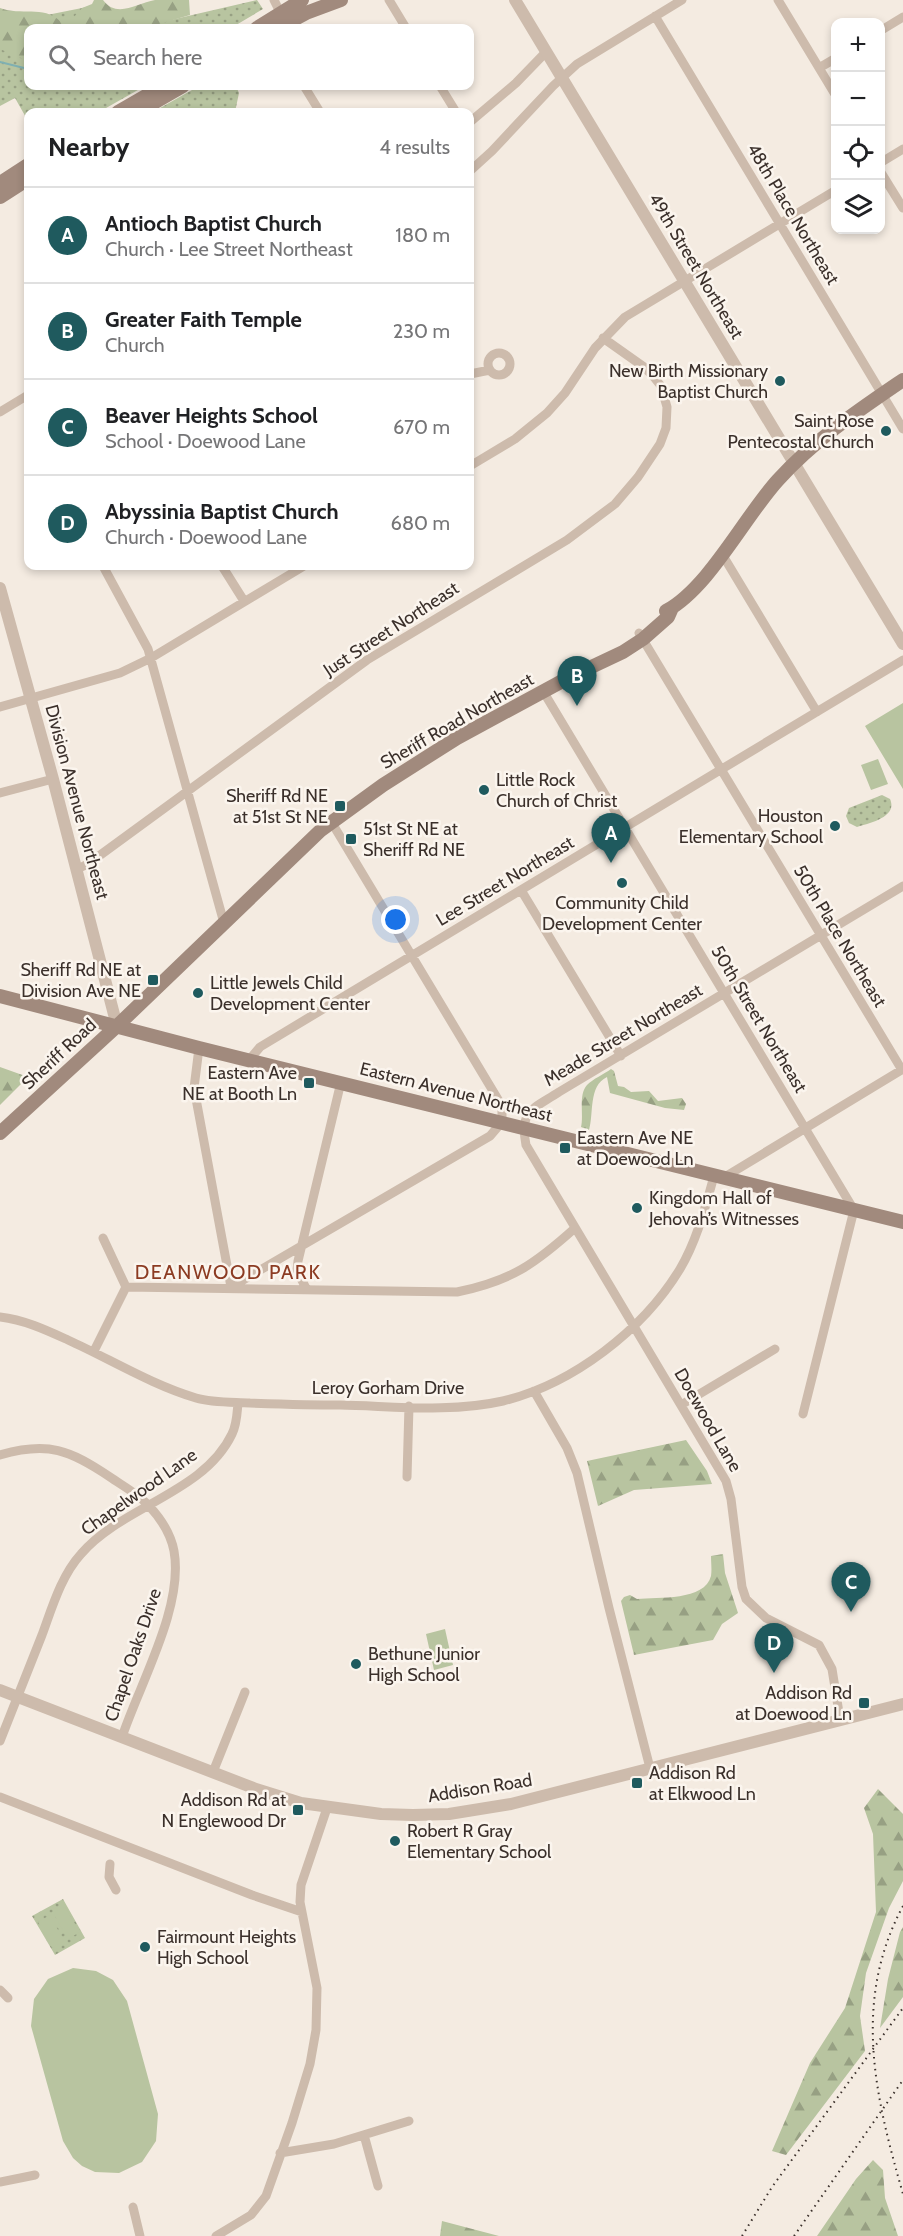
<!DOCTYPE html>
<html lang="en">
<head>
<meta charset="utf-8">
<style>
  :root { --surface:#fff; --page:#f2f2f2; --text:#202124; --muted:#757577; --line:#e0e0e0; --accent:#1f5a5e }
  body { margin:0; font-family:Cabin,sans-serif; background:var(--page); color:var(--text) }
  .controls { position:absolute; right:18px; top:18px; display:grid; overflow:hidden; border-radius:12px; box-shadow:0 3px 9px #0003 }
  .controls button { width:54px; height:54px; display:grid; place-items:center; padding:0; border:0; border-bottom:2px solid var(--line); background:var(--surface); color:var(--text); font:30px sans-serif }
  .you { position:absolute; left:396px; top:920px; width:21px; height:21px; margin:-15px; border:4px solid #fff; border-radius:50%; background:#1a73e8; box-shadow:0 0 0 9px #1a73e833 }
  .badge { display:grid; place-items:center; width:39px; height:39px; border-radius:50%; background:var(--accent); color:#fff; font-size:20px; font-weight:700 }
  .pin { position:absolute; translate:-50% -50px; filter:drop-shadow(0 2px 3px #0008) }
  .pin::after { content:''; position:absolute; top:32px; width:21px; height:18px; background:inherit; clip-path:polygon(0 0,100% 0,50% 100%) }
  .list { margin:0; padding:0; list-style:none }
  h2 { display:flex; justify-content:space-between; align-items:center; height:78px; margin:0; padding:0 24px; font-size:26px }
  h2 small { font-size:20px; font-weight:400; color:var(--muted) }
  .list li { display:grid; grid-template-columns:39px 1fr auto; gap:18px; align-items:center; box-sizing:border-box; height:96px; padding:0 24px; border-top:2px solid var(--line) }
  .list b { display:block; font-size:22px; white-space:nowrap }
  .list p { margin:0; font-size:20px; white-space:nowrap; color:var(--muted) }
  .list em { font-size:20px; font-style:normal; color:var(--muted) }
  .icon { flex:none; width:33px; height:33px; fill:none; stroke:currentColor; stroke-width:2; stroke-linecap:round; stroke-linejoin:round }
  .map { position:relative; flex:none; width:903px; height:2236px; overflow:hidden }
  .search { position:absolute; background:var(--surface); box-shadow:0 3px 9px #0003; left:24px; top:24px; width:450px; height:66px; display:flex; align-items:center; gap:15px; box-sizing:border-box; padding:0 21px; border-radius:12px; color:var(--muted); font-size:22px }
  .panel { position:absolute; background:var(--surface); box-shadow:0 3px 9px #0003; left:24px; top:108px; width:450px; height:462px; border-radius:12px }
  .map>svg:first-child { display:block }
</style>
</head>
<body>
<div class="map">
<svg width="903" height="2236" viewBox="0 0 903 2236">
  <defs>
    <pattern id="grass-dots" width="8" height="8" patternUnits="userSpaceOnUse" patternTransform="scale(1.5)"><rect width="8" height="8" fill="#b8c4a0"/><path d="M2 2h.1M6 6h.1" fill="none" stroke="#97a083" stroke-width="1.8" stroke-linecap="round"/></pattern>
    <pattern id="forest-firs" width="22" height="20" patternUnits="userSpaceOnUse" patternTransform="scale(1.5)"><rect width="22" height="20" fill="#b8c4a0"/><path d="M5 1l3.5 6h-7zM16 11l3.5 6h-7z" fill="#97a083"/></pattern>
  </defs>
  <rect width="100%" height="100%" fill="#f4ebe1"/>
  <path fill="url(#grass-dots)" d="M257,0L263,9L231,28H136Z
    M97,5L113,28H28V86H145L99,112H28V121L15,98L0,106V19L2,24Z
    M199,86H236L239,93L235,112H153Z
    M882,795L890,799C898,817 870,823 857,827L849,823L846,816L849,808Z
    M63,1899L85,1938L55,1955L32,1916Z"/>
  <path fill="url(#forest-firs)" d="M94,0H103C117,19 137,3 155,0C166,0 178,0 189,0L190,15L145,28H28V61L0,49V8C21,16 43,5 60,21L73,18L82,8L92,4Z
    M0,1067L28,1077L0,1105Z
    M611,1069L614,1071L618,1086L624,1087L631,1092L649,1091L658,1101L682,1098L686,1104L684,1110L665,1108L610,1093L607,1077C588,1086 594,1114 589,1130L581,1127C584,1115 578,1095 587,1085C593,1079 604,1074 611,1069Z
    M686,1440L707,1471L712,1484L634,1490L598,1506L587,1461Z
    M723,1554L725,1573L738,1613L722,1624L713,1640L634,1655L621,1601L624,1597L630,1595L637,1599C658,1597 705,1601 711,1576C712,1570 711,1562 711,1556Z
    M878,1789L903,1814V1881L889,1908L866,1973L860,2016L865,2051L786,2155L772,2151L810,2063L845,2008L876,1912L873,1834L864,1808Z
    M903,1927V1997L880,2028L888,1979L900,1932Z
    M873,2160L883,2170L885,2198L898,2236H817L856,2179Z
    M442,2221L499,2236H440Z"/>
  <path fill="#b8c4a0" d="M903,703V789L865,726Z
    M878,759L888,784L871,790L861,765Z
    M445,1629L453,1665L434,1670L426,1634Z
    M65,1907L80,1932L68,1939L53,1913Z
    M50,1915L64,1941L52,1948L38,1922Z
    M73,1968L96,1971L113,1980L127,2001L158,2114L156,2141L142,2162L119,2173L95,2172L82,2166L73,2158L63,2141L31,2026L34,1999L48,1979Z"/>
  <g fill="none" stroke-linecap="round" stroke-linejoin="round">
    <path stroke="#7fb0b2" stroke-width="2" d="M0,62L28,69"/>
    <path stroke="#cdbbac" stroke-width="9" d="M274,0L281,14
      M389,0L406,28
      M778,0L836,96
      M655,16L903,429
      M880,31L903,17
      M819,68L836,58
      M304,86L320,112
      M440,86L456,112
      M470,122L516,83L546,52
      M880,163L903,149
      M470,171L492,151L553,86L577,64L682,0
      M880,171L903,208
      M488 364a11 11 0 1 1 22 0a11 11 0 1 1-22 0Z
      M470,374L490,370
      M0,412L28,395
      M470,466L515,439L547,413L565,393L595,348L625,317L836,190
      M722,554L817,712
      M103,566L148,649L224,923
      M222,566L244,601
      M639,633L902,1070
      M543,691L854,1210L803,1414
      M0,707L120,673L151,658L304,566
      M0,793L53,779
      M77,869L88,864L367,660L567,540L615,504L638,477L660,444L666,428L667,407L661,386L653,376L644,367L603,338
      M521,890L621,1056
      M199,1048L194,1088L231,1287L490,1136L502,1122V1106L332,823
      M250,1059L260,1047L903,660
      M723,1178L903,1069
      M126,1287L457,1292C511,1281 535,1264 575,1228
      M307,1290L297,1271L298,1261L341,1082
      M0,1317C25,1320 46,1330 68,1340C110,1359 152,1385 196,1398C213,1403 232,1402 250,1403C280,1404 310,1405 340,1405C393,1406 450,1413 503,1401C573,1384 643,1330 680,1269C697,1240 705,1208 714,1176
      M94,1351L126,1287L103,1238
      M534,1391L567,1448L577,1473L609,1608L650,1768
      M681,1405L775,1349
      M0,1455C48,1441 70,1450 110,1477C123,1486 140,1495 150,1507C161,1519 171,1535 174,1551C184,1607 140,1683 122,1737
      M407,1477L409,1406
      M840,1719L832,1669L819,1645L766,1618L746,1599L742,1587L731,1499L726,1481L526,1145C519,1110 533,1109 559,1092L903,886
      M0,1741C14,1706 28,1671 42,1635C52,1608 61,1576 81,1554C122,1506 204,1493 232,1434C237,1424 237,1413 238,1403
      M213,1772L245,1692
      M0,1797L252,1895L302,1912
      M110,1864L109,1877L116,1890
      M0,1990L8,1998
      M364,2135L378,2186
      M280,2153L334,2144L409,2121
      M0,2182L35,2175
      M133,2207L140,2236
      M216,2236L251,2215L266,2196L292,2123L310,2064L316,2030L317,1988L300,1902L301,1885L327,1808"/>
    <path stroke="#cdbbac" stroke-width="12" d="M515,0L903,644
      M0,588L53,779L117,1026
      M0,1690L256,1789L301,1803L381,1814L413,1815L449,1814L511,1804L903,1704"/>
    <path stroke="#a18a7d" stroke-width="14" d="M257,28L302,0
      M278,28L306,13L341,0
      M118,112L163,86
      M138,112L183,86
      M0,183L28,165
      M0,197L28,179
      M666,611C709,588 745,516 778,480C814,440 859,410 903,380
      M0,996L199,1048L903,1222
      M0,1133L117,1026L321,830L383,785L457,738L568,678L623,652L643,639L668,617L672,608"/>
    <path stroke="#3b302b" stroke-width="2" stroke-dasharray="1.5 4.5" stroke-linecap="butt" d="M903,1906C852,2001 875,2096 903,2194
      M742,2236L772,2187L903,2008
      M794,2236L903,2080"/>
  </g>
  <g fill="#1f5a5e" stroke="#fbf5ee" stroke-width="2">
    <circle cx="780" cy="381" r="6"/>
    <circle cx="886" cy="431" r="6"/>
    <circle cx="484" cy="790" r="6"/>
    <rect x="334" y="800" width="12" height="12" rx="3"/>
    <circle cx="835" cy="826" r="6"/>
    <rect x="345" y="833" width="12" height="12" rx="3"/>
    <circle cx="622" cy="883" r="6"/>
    <rect x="147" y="974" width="12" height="12" rx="3"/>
    <circle cx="198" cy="993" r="6"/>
    <rect x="303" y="1077" width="12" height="12" rx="3"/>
    <rect x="559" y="1142" width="12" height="12" rx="3"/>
    <circle cx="637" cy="1208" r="6"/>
    <circle cx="356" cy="1664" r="6"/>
    <rect x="858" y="1697" width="12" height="12" rx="3"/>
    <rect x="631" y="1777" width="12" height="12" rx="3"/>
    <rect x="292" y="1804" width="12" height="12" rx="3"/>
    <circle cx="395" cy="1841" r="6"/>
    <circle cx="145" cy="1947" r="6"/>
  </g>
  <g text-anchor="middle" stroke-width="5" stroke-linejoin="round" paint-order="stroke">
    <g font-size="18" fill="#3b302b" stroke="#fbf5ee">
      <text transform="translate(793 214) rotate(59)" y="6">48th Place Northeast</text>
      <text transform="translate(696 266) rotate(59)" y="6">49th Street Northeast</text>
      <text transform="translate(391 629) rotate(-33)" y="6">Just Street Northeast</text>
      <text transform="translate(457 721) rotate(-30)" y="6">Sheriff Road Northeast</text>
      <text transform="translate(77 802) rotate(75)" y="6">Division Avenue Northeast</text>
      <text transform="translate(505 881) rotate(-31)" y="6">Lee Street Northeast</text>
      <text transform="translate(840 936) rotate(59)" y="6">50th Place Northeast</text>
      <text transform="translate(759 1019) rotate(59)" y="6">50th Street Northeast</text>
      <text transform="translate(623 1035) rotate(-31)" y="6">Meade Street Northeast</text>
      <text transform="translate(59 1054) rotate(-43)" y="6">Sheriff Road</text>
      <text transform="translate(456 1092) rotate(14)" y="6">Eastern Avenue Northeast</text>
      <text x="388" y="1394">Leroy Gorham Drive</text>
      <text transform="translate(708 1420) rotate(60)" y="6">Doewood Lane</text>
      <text transform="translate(139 1492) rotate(-35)" y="6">Chapelwood Lane</text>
      <text transform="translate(133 1655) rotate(-71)" y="6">Chapel Oaks Drive</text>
      <text transform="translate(480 1788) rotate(-9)" y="6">Addison Road</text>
    </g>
    <g font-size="18" fill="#3b302b" stroke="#fbf5ee" text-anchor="start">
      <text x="768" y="377" text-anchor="end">New Birth Missionary<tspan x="768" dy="21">Baptist Church</tspan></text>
      <text x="874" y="427" text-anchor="end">Saint Rose<tspan x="874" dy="21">Pentecostal Church</tspan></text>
      <text x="496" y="786">Little Rock<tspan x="496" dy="21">Church of Christ</tspan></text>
      <text x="328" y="802" text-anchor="end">Sheriff Rd NE<tspan x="328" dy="21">at 51st St NE</tspan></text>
      <text x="823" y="822" text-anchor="end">Houston<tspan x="823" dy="21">Elementary School</tspan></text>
      <text x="363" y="835">51st St NE at<tspan x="363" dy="21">Sheriff Rd NE</tspan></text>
      <text x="622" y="909" text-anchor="middle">Community Child<tspan x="622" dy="21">Development Center</tspan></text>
      <text x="141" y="976" text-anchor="end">Sheriff Rd NE at<tspan x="141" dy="21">Division Ave NE</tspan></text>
      <text x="210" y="989">Little Jewels Child<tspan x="210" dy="21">Development Center</tspan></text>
      <text x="297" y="1079" text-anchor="end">Eastern Ave<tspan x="297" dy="21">NE at Booth Ln</tspan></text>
      <text x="577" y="1144">Eastern Ave NE<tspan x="577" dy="21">at Doewood Ln</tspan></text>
      <text x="649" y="1204">Kingdom Hall of<tspan x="649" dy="21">Jehovah’s Witnesses</tspan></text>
      <text x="368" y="1660">Bethune Junior<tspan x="368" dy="21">High School</tspan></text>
      <text x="852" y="1699" text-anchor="end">Addison Rd<tspan x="852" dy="21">at Doewood Ln</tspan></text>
      <text x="649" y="1779">Addison Rd<tspan x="649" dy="21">at Elkwood Ln</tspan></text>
      <text x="286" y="1806" text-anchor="end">Addison Rd at<tspan x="286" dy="21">N Englewood Dr</tspan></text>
      <text x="407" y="1837">Robert R Gray<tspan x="407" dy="21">Elementary School</tspan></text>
      <text x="157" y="1943">Fairmount Heights<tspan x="157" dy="21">High School</tspan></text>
    </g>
    <g font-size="20" letter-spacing="1.5" fill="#8c3b22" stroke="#fbf5ee">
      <text x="228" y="1279">DEANWOOD PARK</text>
    </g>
  </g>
</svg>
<div class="controls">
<button>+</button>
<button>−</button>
<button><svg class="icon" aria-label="locate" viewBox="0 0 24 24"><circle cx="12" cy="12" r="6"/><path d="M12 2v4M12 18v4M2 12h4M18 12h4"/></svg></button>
<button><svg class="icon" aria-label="layers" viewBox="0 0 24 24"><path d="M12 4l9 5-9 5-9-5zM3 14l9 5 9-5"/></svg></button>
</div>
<div class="you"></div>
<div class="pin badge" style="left:611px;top:863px">A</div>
<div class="pin badge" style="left:577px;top:706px">B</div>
<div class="pin badge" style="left:851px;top:1612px">C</div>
<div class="pin badge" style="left:774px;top:1673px">D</div>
<div class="search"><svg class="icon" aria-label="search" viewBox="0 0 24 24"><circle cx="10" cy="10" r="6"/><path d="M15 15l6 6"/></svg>Search here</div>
<section class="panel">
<h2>Nearby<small>4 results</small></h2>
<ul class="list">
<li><span class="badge">A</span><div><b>Antioch Baptist Church</b><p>Church · Lee Street Northeast</p></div><em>180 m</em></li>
<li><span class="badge">B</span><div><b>Greater Faith Temple</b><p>Church</p></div><em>230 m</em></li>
<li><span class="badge">C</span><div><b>Beaver Heights School</b><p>School · Doewood Lane</p></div><em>670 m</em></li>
<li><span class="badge">D</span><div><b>Abyssinia Baptist Church</b><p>Church · Doewood Lane</p></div><em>680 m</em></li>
</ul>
</section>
</div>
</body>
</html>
